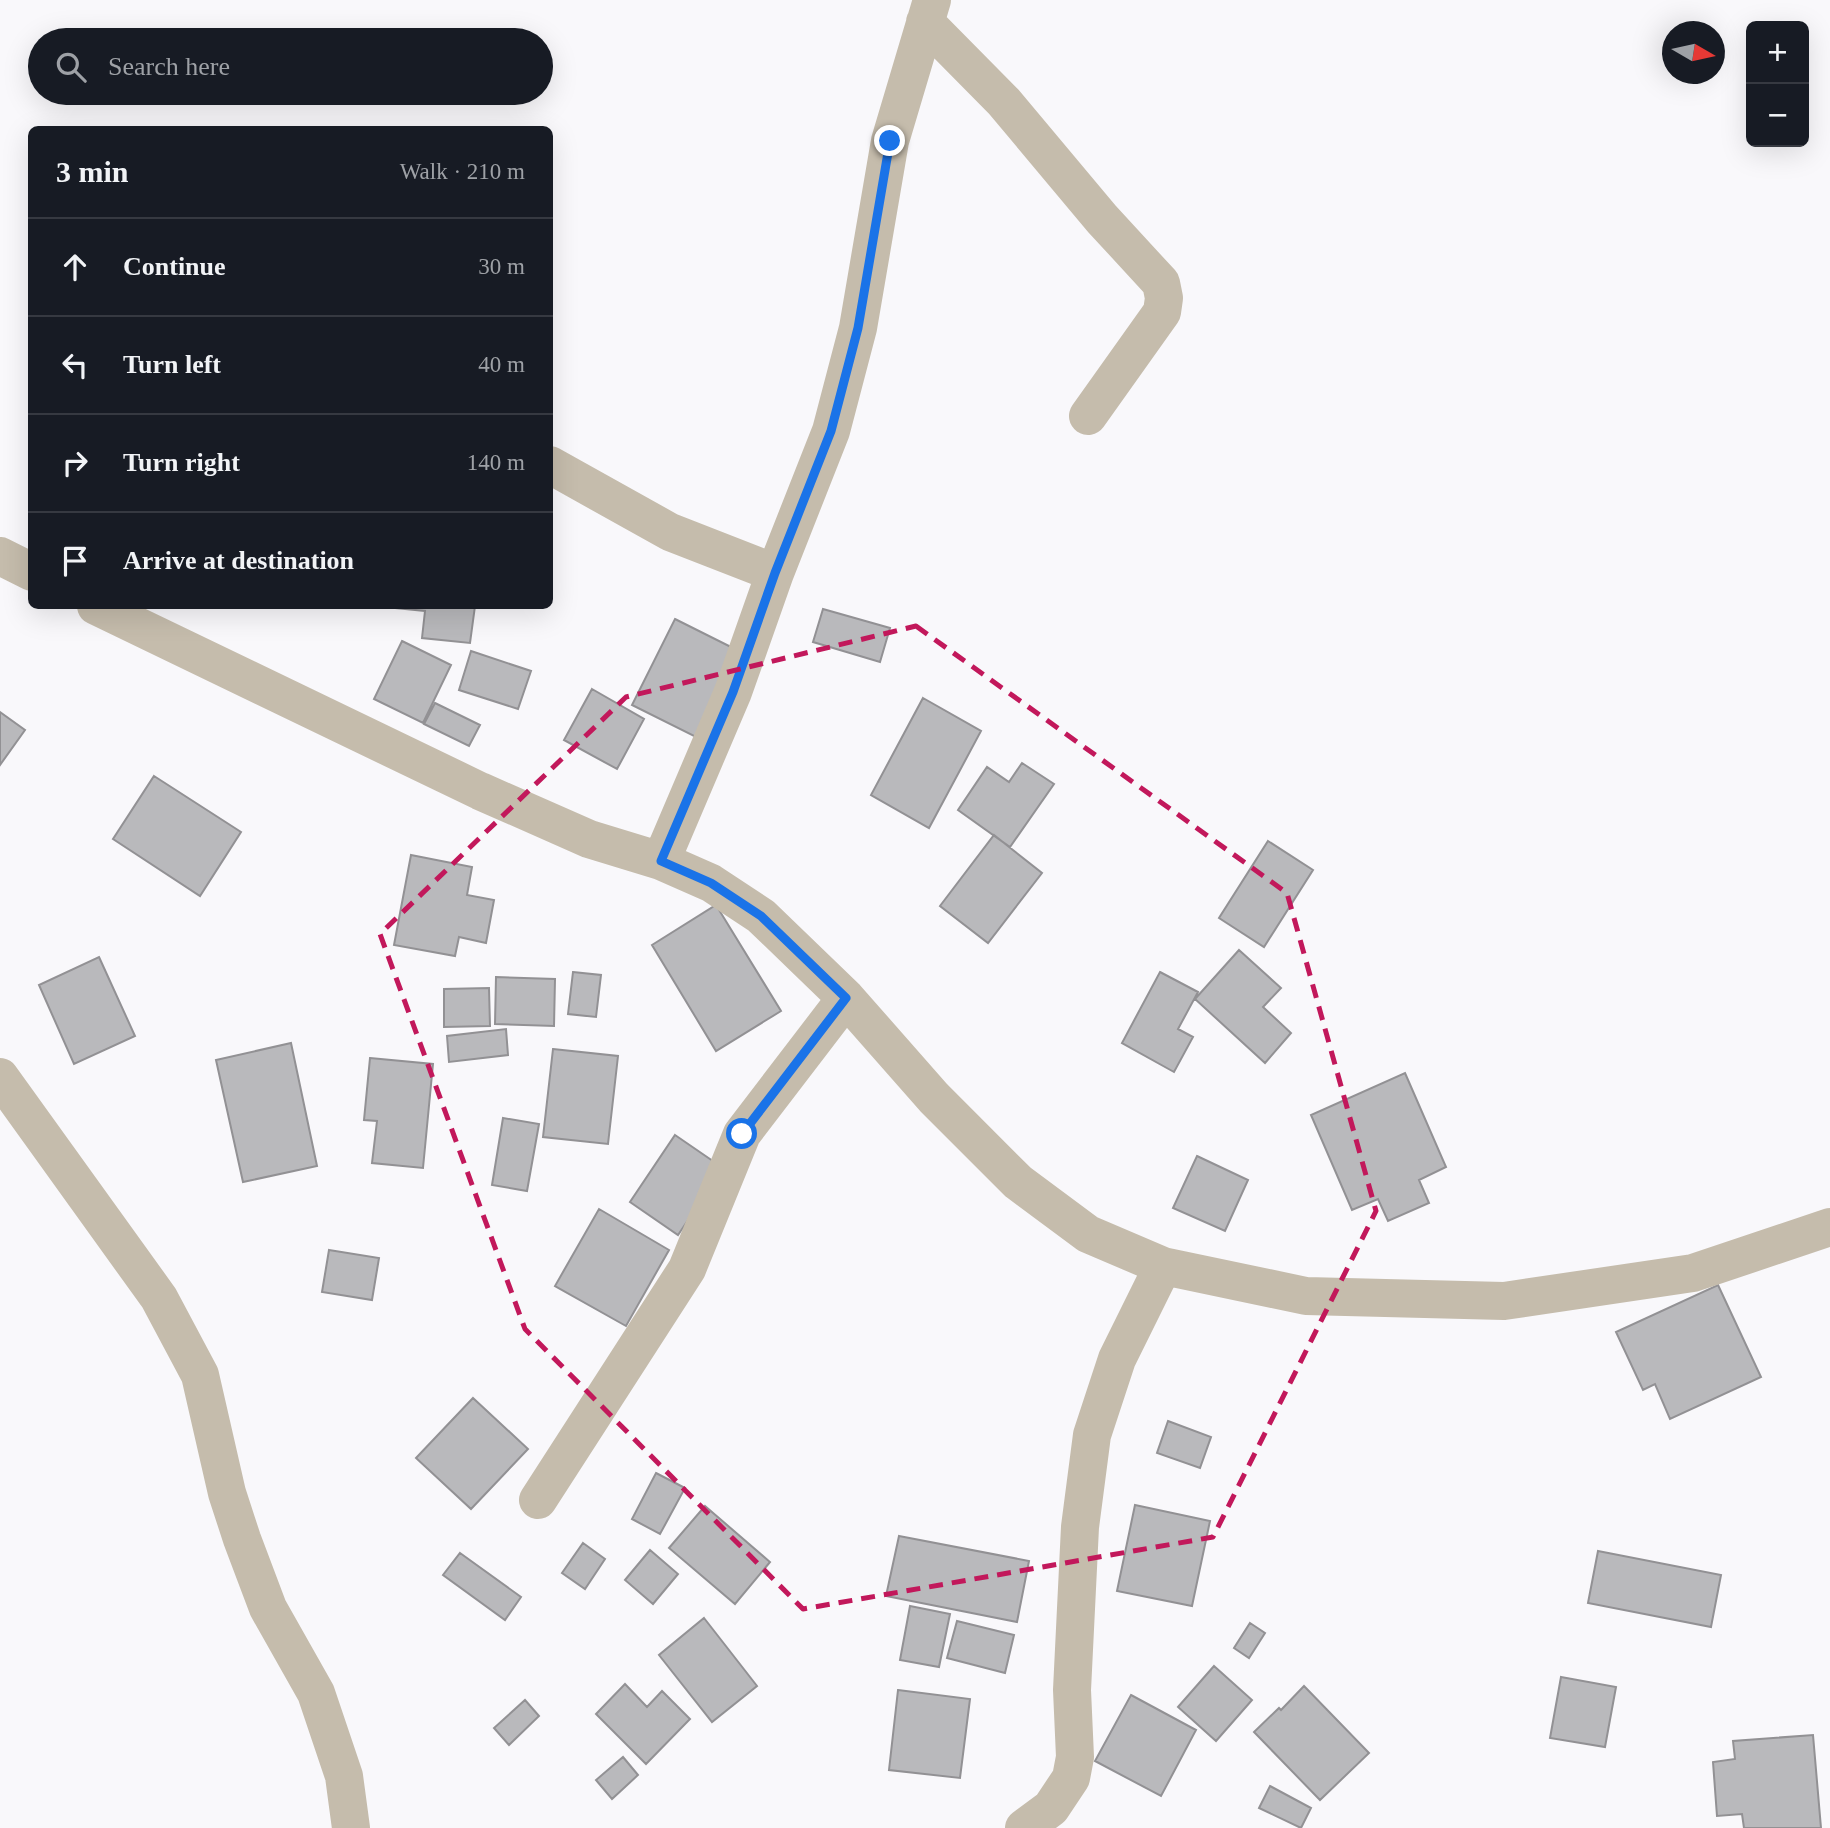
<!DOCTYPE html>
<html lang="en">
<head>
<meta charset="utf-8">
<style>
  :root { --surface:#171b24; --page:#242831; --text:#f1f3f6; --muted:#9ea1a6; --line:#363941 }
  body { margin:0; font-family:"Times New Roman",serif; background:var(--page); color:var(--text) }
  .controls { position:absolute; right:21px; top:21px; display:grid; overflow:hidden; border-radius:10px; box-shadow:0 7px 28px #0002 }
  .controls button { width:63px; height:63px; display:grid; place-items:center; padding:0; border:0; border-bottom:2px solid var(--line); background:var(--surface); color:var(--text); font:35px sans-serif }
  .compass { position:absolute; left:1662px; top:21px; width:63px; height:63px; border-radius:50%; background:var(--surface); box-shadow:0 7px 28px #0002; rotate:99deg }
  .stop { position:absolute; width:21px; height:21px; margin:-16px; border:5px solid #1a73e8; border-radius:50%; background:#fff }
  .stop.end { background:#1a73e8; border-color:#fff; box-shadow:0 2px 7px #0008 }
  .list { margin:0; padding:0; list-style:none }
  h2 { display:flex; justify-content:space-between; align-items:center; height:91px; margin:0; padding:0 28px; font-size:30px }
  h2 small { font-size:23px; font-weight:400; color:var(--muted) }
  .list li { display:grid; grid-template-columns:46px 1fr auto; gap:21px; align-items:center; box-sizing:border-box; height:98px; padding:0 28px; border-top:2px solid var(--line) }
  .list b { display:block; font-size:26px; white-space:nowrap }
  .list em { font-size:23px; font-style:normal; color:var(--muted) }
  .icon { flex:none; width:38px; height:38px; fill:none; stroke:currentColor; stroke-width:2; stroke-linecap:round; stroke-linejoin:round }
  .map { position:relative; flex:none; width:1830px; height:1828px; overflow:hidden }
  .search { position:absolute; background:var(--surface); box-shadow:0 7px 28px #0002; left:28px; top:28px; width:525px; height:77px; display:flex; align-items:center; gap:18px; box-sizing:border-box; padding:0 24px; border-radius:38px; color:var(--muted); font-size:26px }
  .panel { position:absolute; background:var(--surface); box-shadow:0 7px 28px #0002; left:28px; top:126px; width:525px; height:483px; border-radius:10px }
  .map>svg:first-child { display:block }
</style>
</head>
<body>
<div class="map">
<svg width="1830" height="1828" viewBox="0 0 1830 1828">
  <rect width="100%" height="100%" fill="#f9f8fb"/>
  <path fill="#b9b9bc" stroke="#929194" stroke-width="2" d="M375,606H475L470,643L422,638L425,611Z
    M823,609L890,628L880,662L813,642Z
    M675,619L739,651L696,737L632,705Z
    M402,641L451,665L423,723L374,699Z
    M471,651L531,671L518,709L459,690Z
    M592,689L644,719L617,769L564,740Z
    M923,698L981,731L929,828L871,795Z
    M435,703L480,725L469,746L424,724Z
    M0,712L25,730L0,765Z
    M1022,763L1054,784L1010,847L958,810L987,767L1009,782Z
    M154,776L241,832L200,896L113,839Z
    M994,835L1042,873L988,943L940,906Z
    M1268,841L1313,870L1264,947L1219,918Z
    M411,855L472,867L467,895L494,900L486,943L459,937L455,956L394,945Z
    M716,905L781,1011L716,1051L652,945Z
    M1239,950L1281,988L1263,1007L1291,1033L1265,1063L1195,999Z
    M99,957L135,1036L74,1064L39,985Z
    M573,972L601,975L596,1017L568,1014Z
    M1160,972L1198,992L1178,1029L1193,1037L1174,1072L1122,1043Z
    M496,977L555,979L554,1026L495,1024Z
    M489,988L490,1026L444,1027V989Z
    M506,1029L508,1055L449,1062L447,1036Z
    M291,1043L317,1166L243,1182L216,1060Z
    M553,1049L618,1056L608,1144L543,1137Z
    M370,1058L433,1064L423,1168L372,1163L377,1121L364,1120Z
    M1405,1073L1446,1167L1419,1180L1429,1203L1388,1221L1378,1199L1352,1210L1311,1115Z
    M503,1118L539,1124L527,1191L492,1185Z
    M675,1135L723,1168L678,1235L630,1202Z
    M1197,1156L1248,1180L1225,1231L1173,1208Z
    M599,1209L669,1250L626,1326L555,1286Z
    M329,1250L379,1258L372,1300L322,1292Z
    M1718,1285L1761,1377L1670,1419L1655,1384L1643,1390L1616,1332Z
    M473,1398L528,1449L471,1509L416,1458Z
    M1168,1421L1211,1437L1200,1468L1157,1453Z
    M656,1473L685,1488L660,1534L632,1519Z
    M1135,1505L1210,1521L1192,1606L1117,1591Z
    M705,1506L770,1562L735,1604L669,1548Z
    M899,1536L1029,1561L1017,1622L886,1596Z
    M583,1543L605,1559L585,1589L562,1573Z
    M650,1550L678,1574L653,1604L625,1580Z
    M1598,1551L1721,1575L1711,1627L1588,1603Z
    M460,1553L521,1597L505,1620L443,1575Z
    M910,1606L950,1614L939,1667L900,1660Z
    M704,1618L757,1686L712,1722L659,1655Z
    M957,1621L1014,1635L1005,1673L947,1658Z
    M1250,1623L1265,1633L1249,1658L1234,1648Z
    M1214,1666L1252,1700L1216,1741L1178,1707Z
    M1561,1677L1616,1687L1605,1747L1550,1738Z
    M625,1684L647,1707L662,1691L690,1719L646,1764L596,1714Z
    M1304,1686L1369,1753L1320,1800L1254,1732L1279,1708L1281,1710Z
    M898,1690L970,1699L960,1778L889,1770Z
    M1131,1695L1196,1730L1161,1796L1095,1761Z
    M525,1700L539,1716L509,1745L494,1728Z
    M1813,1735L1821,1828H1744L1742,1814L1717,1816L1713,1762L1735,1759L1733,1741Z
    M623,1757L638,1775L612,1799L596,1780Z
    M1270,1786L1311,1808L1301,1828L1259,1808Z"/>
  <g fill="none" stroke-linecap="round" stroke-linejoin="round">
    <path stroke="#c5bcac" stroke-width="38" d="M925,22L1004,102L1102,219L1161,283L1164,298L1162,312L1088,416
      M550,465L670,532L775,573
      M0,556L32,572
      M96,606L480,791L589,839L661,861L711,883L761,916L846,998L934,1098L1018,1182L1088,1234L1163,1266L1306,1296L1504,1301L1693,1273L1830,1227
      M661,861L733,692L775,573L831,431L858,328L890,141L932,0
      M0,1077L159,1298L200,1375L227,1493L242,1539L268,1608L316,1693L344,1776L351,1828
      M538,1500L687,1269L742,1134L846,998
      M1024,1828L1051,1808L1071,1778L1075,1757L1072,1690L1080,1527L1092,1435L1117,1359L1163,1266"/>
  </g>
  <g fill="none" stroke-linecap="round" stroke-linejoin="round">
    <path stroke="#1a73e8" stroke-width="9" d="M742,1134L846,998L761,916L711,883L661,861L733,692L775,573L831,431L858,328L890,141"/>
  </g>
  <path fill="none" stroke="#c2185b" stroke-width="5" stroke-dasharray="14 9" stroke-linejoin="round" d="M916,626L1287,893L1376,1211L1213,1537L803,1609L525,1329L380,934L626,697Z"/>
</svg>
<div class="controls">
<button>+</button>
<button>−</button>
</div>
<svg class="compass" viewBox="-18 -18 36 36"><path d="M0-13l5 13h-10z" fill="#e53935"/><path d="M0 13l5-13h-10z" fill="#9ea1a6"/></svg>
<div class="stop" style="left:742px;top:1134px"></div>
<div class="stop end" style="left:890px;top:141px"></div>
<div class="search"><svg class="icon" aria-label="search" viewBox="0 0 24 24"><circle cx="10" cy="10" r="6"/><path d="M15 15l6 6"/></svg>Search here</div>
<section class="panel">
<h2>3 min<small>Walk · 210 m</small></h2>
<ul class="list">
<li><svg class="icon" aria-label="ahead" viewBox="0 0 24 24"><path d="M12 20V5M6 11l6-6 6 6"/></svg><div><b>Continue</b></div><em>30 m</em></li>
<li><svg class="icon" aria-label="left" viewBox="0 0 24 24"><path d="M17 20v-9H6M10 6l-5 5 5 5"/></svg><div><b>Turn left</b></div><em>40 m</em></li>
<li><svg class="icon" aria-label="right" viewBox="0 0 24 24"><path d="M7 20v-9h11M14 6l5 5-5 5"/></svg><div><b>Turn right</b></div><em>140 m</em></li>
<li><svg class="icon" aria-label="arrive" viewBox="0 0 24 24"><path d="M6 21V4h12l-3 4 3 4H6"/></svg><div><b>Arrive at destination</b></div></li>
</ul>
</section>
</div>
</body>
</html>
